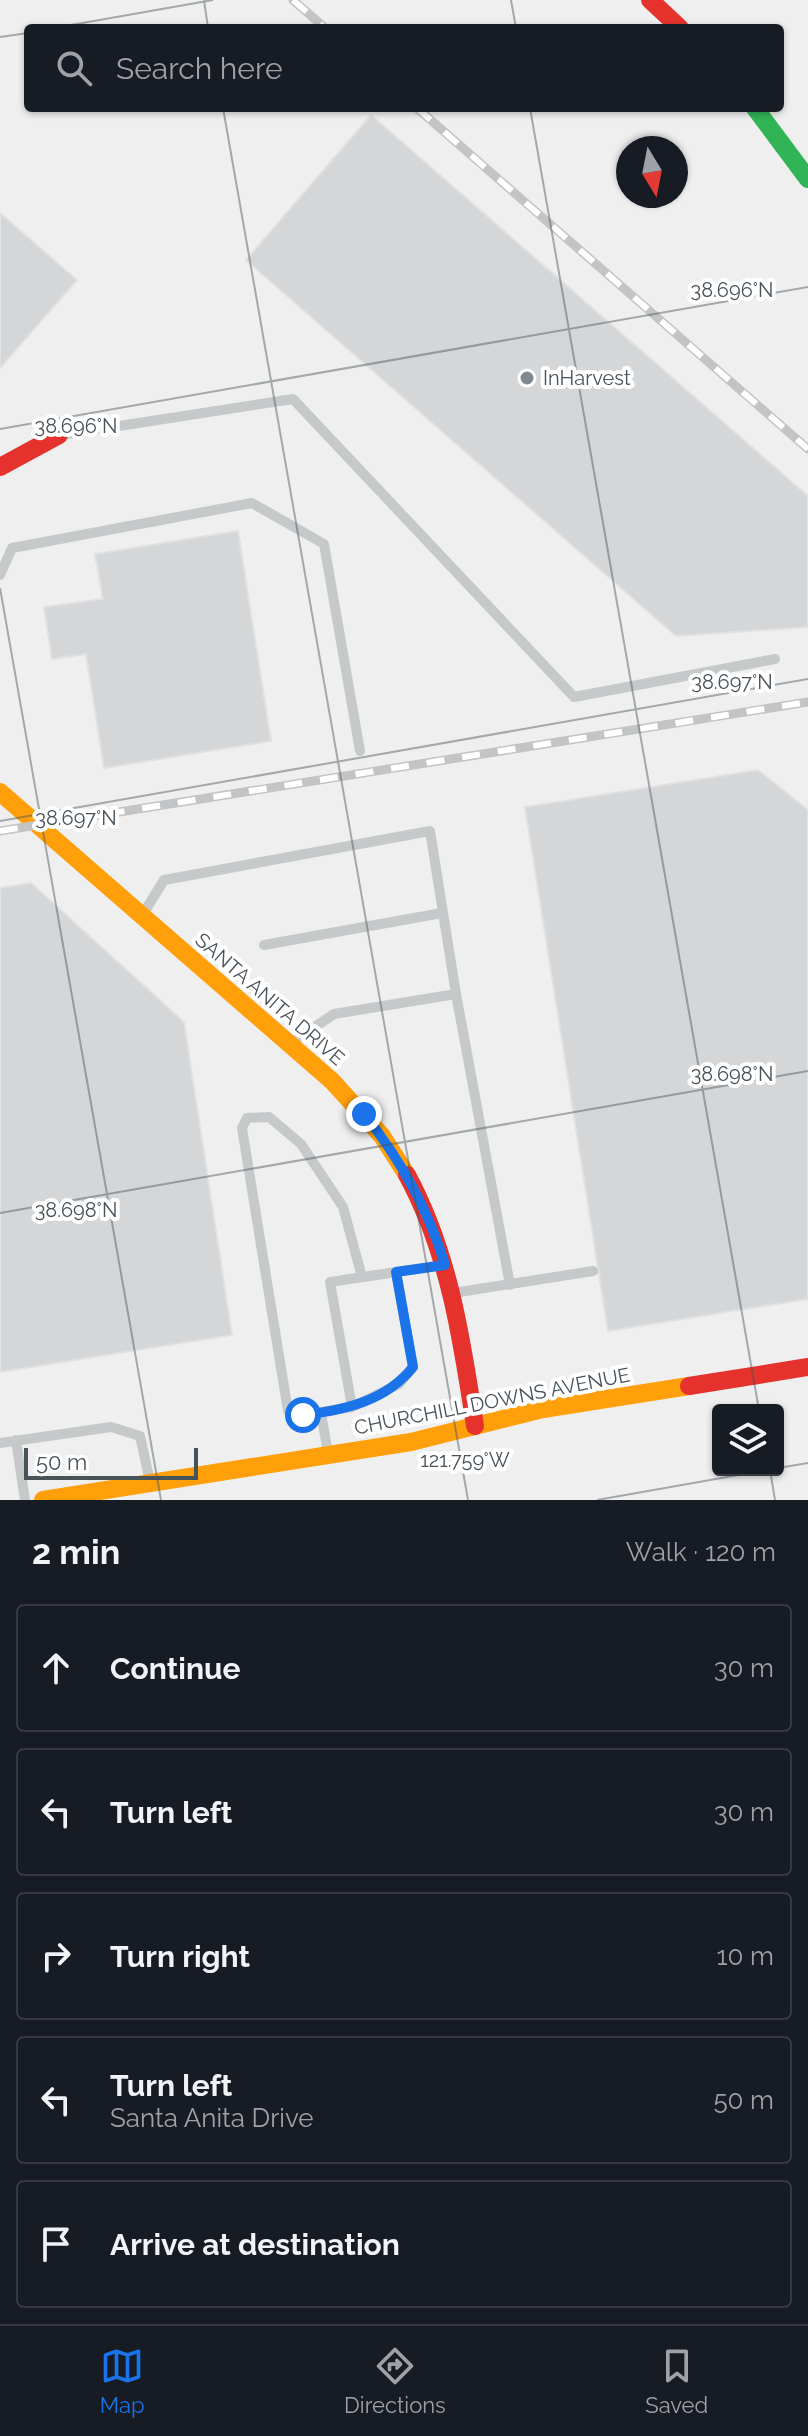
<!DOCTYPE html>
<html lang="en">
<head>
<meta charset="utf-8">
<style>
  :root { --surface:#171b24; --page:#20242c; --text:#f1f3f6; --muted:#9ea1a6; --line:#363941; --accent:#1a73e8 }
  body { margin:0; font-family:Raleway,sans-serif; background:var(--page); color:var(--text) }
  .controls { position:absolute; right:24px; bottom:24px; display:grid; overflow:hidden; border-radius:8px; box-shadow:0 2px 6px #0004 }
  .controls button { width:72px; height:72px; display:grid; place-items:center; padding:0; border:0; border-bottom:2px solid var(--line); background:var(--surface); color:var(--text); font:40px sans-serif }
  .compass { position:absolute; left:616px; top:136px; width:72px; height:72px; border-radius:50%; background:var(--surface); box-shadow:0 2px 6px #0004; rotate:170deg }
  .scale { position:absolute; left:24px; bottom:20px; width:174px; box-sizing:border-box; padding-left:8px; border:4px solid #485259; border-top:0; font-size:22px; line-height:28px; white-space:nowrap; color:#485259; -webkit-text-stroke:6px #fff; paint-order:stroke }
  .stop { position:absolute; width:24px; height:24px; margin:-18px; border:6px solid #1a73e8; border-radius:50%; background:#fff }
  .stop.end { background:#1a73e8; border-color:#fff; box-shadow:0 2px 8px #0008 }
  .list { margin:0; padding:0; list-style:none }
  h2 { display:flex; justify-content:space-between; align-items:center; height:104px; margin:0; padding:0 32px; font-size:34px }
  h2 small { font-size:26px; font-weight:400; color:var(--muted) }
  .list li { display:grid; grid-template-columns:52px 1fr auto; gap:24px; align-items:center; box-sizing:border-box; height:128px; margin:0 16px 16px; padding:0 16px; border:2px solid var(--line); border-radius:8px }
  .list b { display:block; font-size:30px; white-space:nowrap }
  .list p { margin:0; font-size:26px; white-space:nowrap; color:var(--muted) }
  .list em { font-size:26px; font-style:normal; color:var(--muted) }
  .icon { flex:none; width:44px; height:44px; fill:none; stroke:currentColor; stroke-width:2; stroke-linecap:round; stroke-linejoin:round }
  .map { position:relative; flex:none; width:808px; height:1500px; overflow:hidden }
  .search { position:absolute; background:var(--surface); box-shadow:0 2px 6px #0004; left:24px; right:24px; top:24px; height:88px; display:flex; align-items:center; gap:20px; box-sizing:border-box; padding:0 28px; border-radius:8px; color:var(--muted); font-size:30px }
  .sheet { height:824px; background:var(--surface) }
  nav { display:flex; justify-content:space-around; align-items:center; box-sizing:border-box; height:112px; border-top:2px solid var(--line); background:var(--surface); font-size:22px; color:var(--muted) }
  nav a { display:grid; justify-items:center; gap:4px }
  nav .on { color:var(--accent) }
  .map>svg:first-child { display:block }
</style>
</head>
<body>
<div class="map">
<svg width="808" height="1500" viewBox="0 0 808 1500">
  <rect width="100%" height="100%" fill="#efefef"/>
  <path fill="#d5d6d8" stroke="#e0e1e2" stroke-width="2" d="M371,115L808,496V627L676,636L246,260Z
    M0,213L77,280L0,368Z
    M238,531L271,741L104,768L86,654L52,659L44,607L103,599L95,554Z
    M758,770L808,810V1299L608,1331L525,807Z
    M31,883L184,1022L232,1335L0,1372V888Z"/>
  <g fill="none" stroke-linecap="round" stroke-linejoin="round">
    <path stroke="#c6c9ca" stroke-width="10" d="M61,435L293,399L574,697L775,659
      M0,575L12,548L252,503L324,544L360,751
      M143,914L164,880L430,831L456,994
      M264,945L442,913
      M291,1043L334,1014L456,994L510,1285
      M362,1277L343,1207L301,1144L269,1117L247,1118L242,1128L288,1411L303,1415L352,1407L330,1282C367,1276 405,1271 443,1265
      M453,1293L593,1271
      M352,1407L399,1384L413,1367L396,1272
      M321,1413L328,1453
      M16,1440L25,1500
      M0,1443L111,1427L140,1436L150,1482"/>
    <path stroke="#30b455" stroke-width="18" d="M755,108L808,179"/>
    <path stroke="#ff9f0a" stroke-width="18" d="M0,792L332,1081L382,1136L407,1175
      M43,1500L411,1442L543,1409L689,1386"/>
    <path stroke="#e5322d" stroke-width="18" d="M650,0L680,28
      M0,467L59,435
      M407,1175C449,1252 462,1340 475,1426
      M689,1386L808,1367"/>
    <defs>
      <path id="rail" d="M293,0L325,28
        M417,108L808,449
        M0,831L808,702"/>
    </defs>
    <use href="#rail" stroke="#c2c4c5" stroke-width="9"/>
    <use href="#rail" stroke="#fff" stroke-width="6" stroke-dasharray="18" stroke-linecap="butt"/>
  </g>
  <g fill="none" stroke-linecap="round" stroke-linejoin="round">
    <path stroke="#1a73e8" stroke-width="10" d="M303,1415C345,1410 386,1401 413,1367L396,1272L445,1265C428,1208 400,1159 364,1114"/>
  </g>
  <path fill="none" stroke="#485259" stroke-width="2" stroke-opacity="0.45" d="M204,0L208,28M511,0L516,28M54,28L213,0M0,37L28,33M223,108L468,1500M530,108L759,1410M0,429L808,287M0,588L161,1500M0,821L808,679M0,1213L808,1071M778,1468L808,1463M770,1470L775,1500M597,1500L767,1470"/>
  <circle fill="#82898e" stroke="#fff" stroke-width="3" cx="527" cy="378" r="8"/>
  <g text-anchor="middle" stroke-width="8" stroke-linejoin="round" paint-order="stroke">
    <g font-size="20" fill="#485259" stroke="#fff" text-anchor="start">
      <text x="543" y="385">InHarvest</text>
    </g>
    <g font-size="20" fill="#485259" stroke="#fff">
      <text transform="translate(270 999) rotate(41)" y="7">SANTA ANITA DRIVE</text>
      <text transform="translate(492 1401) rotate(-11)" y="7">CHURCHILL DOWNS AVENUE</text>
    </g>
  </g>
  <g font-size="20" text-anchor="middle" fill="#485259" stroke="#fff" stroke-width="8" stroke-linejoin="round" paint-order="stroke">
    <text x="732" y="297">38.696°N</text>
    <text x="76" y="433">38.696°N</text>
    <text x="732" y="689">38.697°N</text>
    <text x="76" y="825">38.697°N</text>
    <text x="732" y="1081">38.698°N</text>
    <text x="76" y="1217">38.698°N</text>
    <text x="465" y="1467">121.759°W</text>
  </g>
</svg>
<div class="controls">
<button><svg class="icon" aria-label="layers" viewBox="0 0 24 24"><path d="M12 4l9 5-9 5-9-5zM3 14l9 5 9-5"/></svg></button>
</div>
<svg class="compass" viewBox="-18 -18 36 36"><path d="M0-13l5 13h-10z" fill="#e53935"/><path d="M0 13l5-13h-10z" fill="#9ea1a6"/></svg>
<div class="scale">50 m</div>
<div class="stop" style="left:303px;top:1415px"></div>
<div class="stop end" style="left:364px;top:1114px"></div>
<div class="search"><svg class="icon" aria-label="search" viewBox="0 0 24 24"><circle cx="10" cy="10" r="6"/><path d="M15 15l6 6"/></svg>Search here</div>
</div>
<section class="sheet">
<h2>2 min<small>Walk · 120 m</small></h2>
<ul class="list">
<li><svg class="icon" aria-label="ahead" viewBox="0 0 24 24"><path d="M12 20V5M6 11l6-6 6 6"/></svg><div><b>Continue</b></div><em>30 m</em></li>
<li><svg class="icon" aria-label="left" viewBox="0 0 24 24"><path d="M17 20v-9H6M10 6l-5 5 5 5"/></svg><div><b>Turn left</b></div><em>30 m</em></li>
<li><svg class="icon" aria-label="right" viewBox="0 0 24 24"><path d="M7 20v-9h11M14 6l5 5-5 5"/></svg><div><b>Turn right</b></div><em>10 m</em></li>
<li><svg class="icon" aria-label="left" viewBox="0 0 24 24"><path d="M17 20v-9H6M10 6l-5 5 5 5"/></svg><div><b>Turn left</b><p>Santa Anita Drive</p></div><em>50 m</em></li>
<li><svg class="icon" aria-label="arrive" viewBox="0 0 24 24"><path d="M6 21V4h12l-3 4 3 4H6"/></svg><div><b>Arrive at destination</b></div></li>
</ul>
</section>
<nav>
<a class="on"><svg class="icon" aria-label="map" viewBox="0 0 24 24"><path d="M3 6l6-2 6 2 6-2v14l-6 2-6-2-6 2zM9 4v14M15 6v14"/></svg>Map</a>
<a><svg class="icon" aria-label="directions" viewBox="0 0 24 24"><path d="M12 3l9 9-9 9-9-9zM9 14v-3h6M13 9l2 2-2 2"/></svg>Directions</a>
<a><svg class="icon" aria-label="saved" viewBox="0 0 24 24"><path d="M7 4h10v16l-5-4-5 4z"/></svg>Saved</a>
</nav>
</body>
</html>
